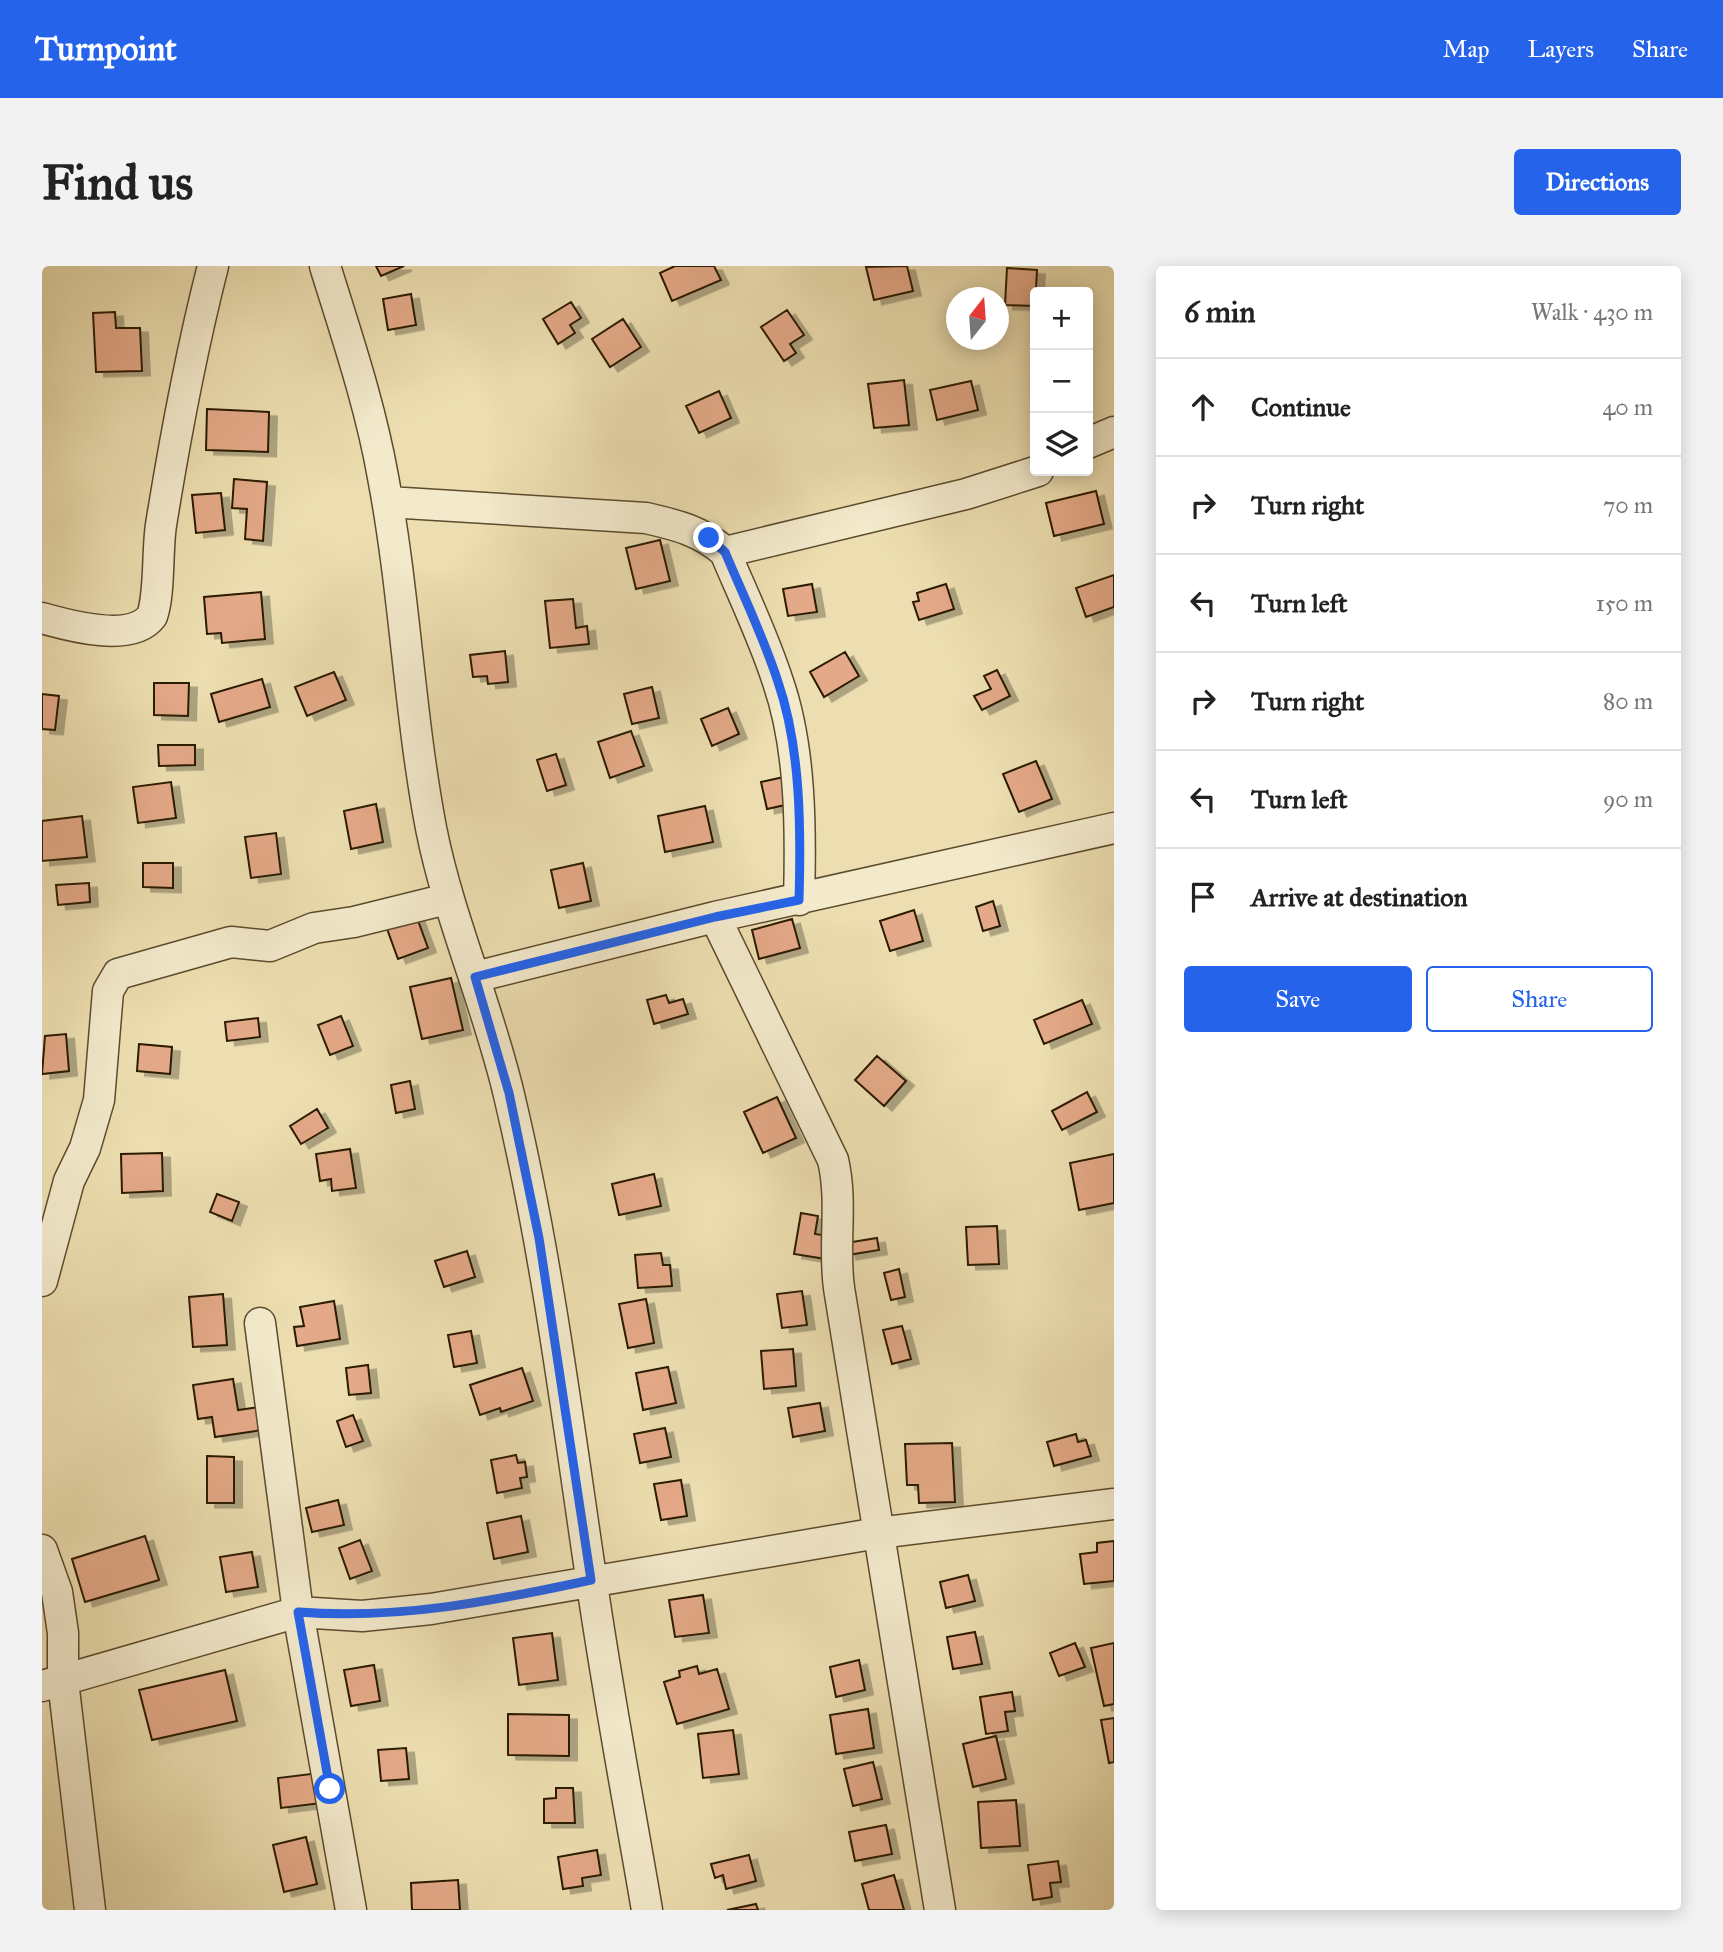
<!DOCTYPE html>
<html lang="en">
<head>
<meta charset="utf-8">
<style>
  :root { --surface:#fff; --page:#f2f2f2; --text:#222; --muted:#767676; --line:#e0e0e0; --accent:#2563eb }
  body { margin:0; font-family:"IM FELL Great Primer",serif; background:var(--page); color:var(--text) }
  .controls { position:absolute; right:21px; top:21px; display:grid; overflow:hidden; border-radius:7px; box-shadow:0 4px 18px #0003 }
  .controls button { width:63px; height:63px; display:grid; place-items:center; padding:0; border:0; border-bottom:2px solid var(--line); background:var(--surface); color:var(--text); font:35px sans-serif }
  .compass { position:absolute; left:904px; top:21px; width:63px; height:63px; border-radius:50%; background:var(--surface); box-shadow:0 4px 18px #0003; rotate:17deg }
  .stop { position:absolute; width:21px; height:21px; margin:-16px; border:5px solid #2563eb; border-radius:50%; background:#fff }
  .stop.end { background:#2563eb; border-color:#fff; box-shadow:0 2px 7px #0008 }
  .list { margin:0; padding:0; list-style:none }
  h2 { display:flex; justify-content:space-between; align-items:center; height:91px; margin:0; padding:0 28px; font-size:30px }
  h2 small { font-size:23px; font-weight:400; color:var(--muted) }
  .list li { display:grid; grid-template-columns:46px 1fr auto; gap:21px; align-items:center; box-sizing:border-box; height:98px; padding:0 28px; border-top:2px solid var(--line) }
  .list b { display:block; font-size:26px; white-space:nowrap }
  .list em { font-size:23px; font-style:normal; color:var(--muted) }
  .actions { display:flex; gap:14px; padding:21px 28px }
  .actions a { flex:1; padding:16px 0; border:2px solid var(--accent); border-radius:7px; text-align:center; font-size:24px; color:var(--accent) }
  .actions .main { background:var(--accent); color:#fff }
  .icon { flex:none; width:38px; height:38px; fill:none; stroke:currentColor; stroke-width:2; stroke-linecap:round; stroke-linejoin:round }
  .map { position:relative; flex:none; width:1072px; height:1644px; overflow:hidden; border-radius:7px }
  header { display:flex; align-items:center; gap:42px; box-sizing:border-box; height:98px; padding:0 35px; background:var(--accent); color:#fff }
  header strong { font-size:33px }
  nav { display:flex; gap:38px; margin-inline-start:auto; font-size:24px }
  .intro { display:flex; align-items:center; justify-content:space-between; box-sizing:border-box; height:168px; padding:0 42px }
  h1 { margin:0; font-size:49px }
  .button { padding:18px 32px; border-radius:7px; background:var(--accent); color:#fff; font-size:24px; font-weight:700 }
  main { display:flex; gap:42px; padding:0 42px }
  aside { flex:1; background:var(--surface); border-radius:7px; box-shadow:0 4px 18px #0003 }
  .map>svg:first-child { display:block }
</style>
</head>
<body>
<header>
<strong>Turnpoint</strong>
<nav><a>Map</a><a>Layers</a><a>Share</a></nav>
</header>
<div class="intro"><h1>Find us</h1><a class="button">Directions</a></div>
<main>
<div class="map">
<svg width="1072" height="1644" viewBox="0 0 1072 1644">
  <defs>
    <filter id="shadow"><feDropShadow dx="8" dy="4.5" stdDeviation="0" flood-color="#0004"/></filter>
  </defs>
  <rect width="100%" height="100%" fill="#ecdeb0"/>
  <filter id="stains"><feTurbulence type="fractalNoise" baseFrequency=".00286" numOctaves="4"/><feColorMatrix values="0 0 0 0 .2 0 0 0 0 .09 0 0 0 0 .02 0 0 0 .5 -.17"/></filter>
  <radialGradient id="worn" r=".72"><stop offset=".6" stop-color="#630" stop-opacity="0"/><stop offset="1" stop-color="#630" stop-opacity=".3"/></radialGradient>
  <path fill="#e4a988" stroke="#2c1a01" stroke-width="2" filter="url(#shadow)" d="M334,0H362L339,10Z
    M633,0H672L679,14L630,35L618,7Z
    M865,0L871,25L832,34L824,1Z
    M965,2L995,4L993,40L963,39Z
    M369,28L374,59L346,64L341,33Z
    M529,36L539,52L528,59L533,67L516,78L501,53Z
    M745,44L762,69L748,78L754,87L742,95L719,61Z
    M73,46L74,62H98L100,105L54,106L51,47Z
    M581,53L599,81L568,101L550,73Z
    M862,114L867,159L832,162L826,118Z
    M929,115L936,144L895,154L888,124Z
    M677,125L689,152L657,167L644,140Z
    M165,143L227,146L226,186L164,184Z
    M192,213L225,216L221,275L203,273L205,243L190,242Z
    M1054,225L1062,258L1012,270L1004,237Z
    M179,227L183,264L154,267L150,229Z
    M618,274L628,315L594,323L584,282Z
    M1072,309V341L1044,351L1034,322Z
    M770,318L775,346L746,350L741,323Z
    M904,318L912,343L877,354L871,336L877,335L875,327Z
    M219,326L223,373L180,377L179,367L165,368L162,331Z
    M531,333L534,362L545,360L547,378L508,382L503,335Z
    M463,385L466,416L446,418L445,410L431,411L428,389Z
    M803,386L817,410L782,431L768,406Z
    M955,404L968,430L940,444L932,430L949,423L942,410Z
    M292,406L304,434L265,450L253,421Z
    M220,413L228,441L177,456L169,428Z
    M112,417H147L146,450L112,449Z
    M610,421L617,452L590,458L582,428Z
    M0,428L17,430L13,464L0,463Z
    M686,442L697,468L670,480L659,453Z
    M589,465L602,500L568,512L556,476Z
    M116,479H153V499L117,500Z
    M514,488L524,519L505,525L495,494Z
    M994,495L1010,533L977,546L961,508Z
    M751,509L757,536L725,543L719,516Z
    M129,516L134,552L96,557L91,521Z
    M334,538L341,576L309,583L302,545Z
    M663,540L671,576L623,586L616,550Z
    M40,550L45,591L0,595V555Z
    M234,567L239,608L209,612L203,571Z
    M101,597H131V622L101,621Z
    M541,597L549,635L517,642L509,604Z
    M47,617L48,636L16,639L14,619Z
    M951,635L958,660L941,665L934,641Z
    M872,644L881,675L848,685L838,655Z
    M374,649L386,682L356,693L344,660Z
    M750,653L758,682L717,693L710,664Z
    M409,712L421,764L380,773L368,721Z
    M624,729L627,737L641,733L646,748L612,758L605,734Z
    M1040,734L1050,758L1002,778L992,754Z
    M299,750L311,780L288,789L276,759Z
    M216,752L218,771L185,775L183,756Z
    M24,768L27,805L0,808L3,770Z
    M97,778L130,781L128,808L95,805Z
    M835,790L864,815L842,840L813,814Z
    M368,815L373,843L354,847L349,819Z
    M1045,826L1055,846L1020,864L1010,845Z
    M735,831L754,872L721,887L702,846Z
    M275,843L286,862L259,878L248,860Z
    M308,883L314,922L290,925L289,913L278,915L274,888Z
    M120,887L121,925L80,927L79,888Z
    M1072,888V937L1037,944L1028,897Z
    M612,908L619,940L577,949L570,918Z
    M175,928L197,936L190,955L168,946Z
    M759,947L776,950L773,968L787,970L784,993L752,988Z
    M955,960L957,998L926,999L924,961Z
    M835,972L837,984L806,989L804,977Z
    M425,985L433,1011L402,1021L393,995Z
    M619,987L621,999H628L630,1020L596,1022L593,989Z
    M857,1003L863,1031L849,1034L842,1007Z
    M760,1025L765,1059L740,1062L735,1028Z
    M181,1028L185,1079L151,1081L147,1031Z
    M604,1033L612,1077L586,1082L577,1038Z
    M292,1035L298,1073L255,1080L252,1061L262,1060L258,1041Z
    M860,1060L869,1093L850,1098L841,1064Z
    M429,1065L435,1097L412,1101L406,1069Z
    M751,1083L754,1120L722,1123L719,1085Z
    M326,1099L329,1127L307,1129L304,1102Z
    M626,1101L634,1137L601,1144L594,1107Z
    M480,1102L491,1135L459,1146L458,1142L438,1149L428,1119Z
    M191,1113L196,1144L217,1141L220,1164L173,1171L170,1151L156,1153L151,1119Z
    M778,1137L783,1165L751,1171L746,1142Z
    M311,1149L321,1175L304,1181L295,1155Z
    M623,1162L629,1191L598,1197L592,1168Z
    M1034,1168L1036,1176L1044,1174L1049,1190L1012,1200L1005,1176Z
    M910,1177L913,1236L877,1237L876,1219H865L863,1178Z
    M474,1189L476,1197L483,1196L485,1211L478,1212L480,1222L455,1227L449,1194Z
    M165,1190L192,1191V1237H165Z
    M639,1214L645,1250L619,1254L612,1218Z
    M296,1234L302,1259L270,1266L264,1242Z
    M479,1250L486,1286L452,1293L445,1257Z
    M103,1270L117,1314L43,1336L30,1293Z
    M318,1274L330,1305L308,1313L297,1282Z
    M1072,1275V1315L1042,1318L1038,1288L1055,1286V1277Z
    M210,1286L216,1321L184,1326L178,1291Z
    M926,1309L933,1335L904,1342L898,1316Z
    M661,1329L667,1367L633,1371L627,1334Z
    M933,1366L940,1398L911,1403L905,1371Z
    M510,1367L516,1414L477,1419L471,1372Z
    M1033,1377L1043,1401L1017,1410L1008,1387Z
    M1072,1377V1438L1062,1440L1049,1382Z
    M817,1394L823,1424L794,1431L788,1401Z
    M332,1399L338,1435L309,1440L302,1404Z
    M655,1400L657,1408L675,1403L687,1443L635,1458L622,1416L638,1411L637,1405Z
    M183,1404L195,1455L110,1474L97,1424Z
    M970,1426L973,1445L963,1446L966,1465L944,1468L938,1431Z
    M826,1443L832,1482L794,1488L788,1449Z
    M466,1448L527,1449V1490L466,1489Z
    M1072,1452V1496L1067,1497L1059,1454Z
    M691,1464L697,1508L661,1512L656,1468Z
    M954,1470L964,1513L931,1521L921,1478Z
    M364,1482L367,1513L339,1515L336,1484Z
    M831,1496L840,1533L811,1540L802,1503Z
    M277,1507L280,1537L239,1542L236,1512Z
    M514,1522H531L533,1557H502V1533L514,1532Z
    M974,1534L978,1580L939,1582L936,1536Z
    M844,1559L850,1588L813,1595L807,1566Z
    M264,1571L275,1618L242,1626L231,1579Z
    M555,1584L559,1609L540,1612L541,1620L521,1623L516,1591Z
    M707,1589L714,1615L684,1623L681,1609L673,1612L669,1598Z
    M1016,1595L1019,1616L1008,1617L1010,1631L991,1634L986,1599Z
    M852,1609L862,1644H827L820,1618Z
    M416,1614L418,1644H370L369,1617Z
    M714,1638L716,1644H685Z"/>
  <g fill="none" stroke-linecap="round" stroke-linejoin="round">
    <defs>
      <path id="street" d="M283,0C305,71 328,138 341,211C363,327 367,446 389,562C407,653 446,739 467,829C505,988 525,1150 549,1311C565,1423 586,1533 605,1644
        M1046,177L1072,166
        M346,236L604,252C635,259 659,265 683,286C701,329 722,372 736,416C759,482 759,565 757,634
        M683,286L924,228L996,205
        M0,352C28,360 90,377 110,350C118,328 115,285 119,259C133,172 149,86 171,0
        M673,651L791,894C801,937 791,979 797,1022L898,1644
        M433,711L673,651L1072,562
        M0,1015L27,915L43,882L57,834L66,725L76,708L189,676L228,680L272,662L312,656L405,633
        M218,1057L256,1346L309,1644
        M0,1284L15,1326L21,1367V1415L48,1644
        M0,1420L256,1346L320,1350L389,1343L836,1267L1072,1238"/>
    </defs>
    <use href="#street" stroke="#5c4b2d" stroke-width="33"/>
    <use href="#street" stroke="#f3eacc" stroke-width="30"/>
  </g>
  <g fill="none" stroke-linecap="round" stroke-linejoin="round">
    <path stroke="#2563eb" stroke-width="9" d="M288,1523L256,1346C356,1354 452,1335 549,1314L497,972L467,827L433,711L673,651L757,634C759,565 759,482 736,416C722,372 701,329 683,286L667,272"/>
  </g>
  <rect width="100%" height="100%" filter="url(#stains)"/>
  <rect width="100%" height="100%" fill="url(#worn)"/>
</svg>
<div class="controls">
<button>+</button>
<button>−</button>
<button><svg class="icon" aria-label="layers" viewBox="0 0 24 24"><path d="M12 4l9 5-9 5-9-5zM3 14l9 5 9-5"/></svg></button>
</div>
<svg class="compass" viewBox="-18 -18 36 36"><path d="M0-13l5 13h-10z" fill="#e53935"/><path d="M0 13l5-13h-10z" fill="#767676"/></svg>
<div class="stop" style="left:288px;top:1523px"></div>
<div class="stop end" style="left:667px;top:272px"></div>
</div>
<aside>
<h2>6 min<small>Walk · 430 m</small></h2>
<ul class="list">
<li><svg class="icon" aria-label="ahead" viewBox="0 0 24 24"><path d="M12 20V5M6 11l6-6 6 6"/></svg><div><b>Continue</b></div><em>40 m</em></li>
<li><svg class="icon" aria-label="right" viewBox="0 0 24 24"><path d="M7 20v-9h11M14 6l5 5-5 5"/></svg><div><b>Turn right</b></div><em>70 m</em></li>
<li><svg class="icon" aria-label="left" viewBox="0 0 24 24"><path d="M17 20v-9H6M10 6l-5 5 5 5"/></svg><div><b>Turn left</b></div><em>150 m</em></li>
<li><svg class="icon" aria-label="right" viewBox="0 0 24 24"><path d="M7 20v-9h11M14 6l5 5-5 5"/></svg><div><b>Turn right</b></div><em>80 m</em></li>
<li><svg class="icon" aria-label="left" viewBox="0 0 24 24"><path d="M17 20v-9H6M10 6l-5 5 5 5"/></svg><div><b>Turn left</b></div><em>90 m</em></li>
<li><svg class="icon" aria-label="arrive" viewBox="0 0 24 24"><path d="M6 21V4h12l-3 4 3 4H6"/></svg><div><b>Arrive at destination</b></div></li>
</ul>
<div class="actions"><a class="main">Save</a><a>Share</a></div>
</aside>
</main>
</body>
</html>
